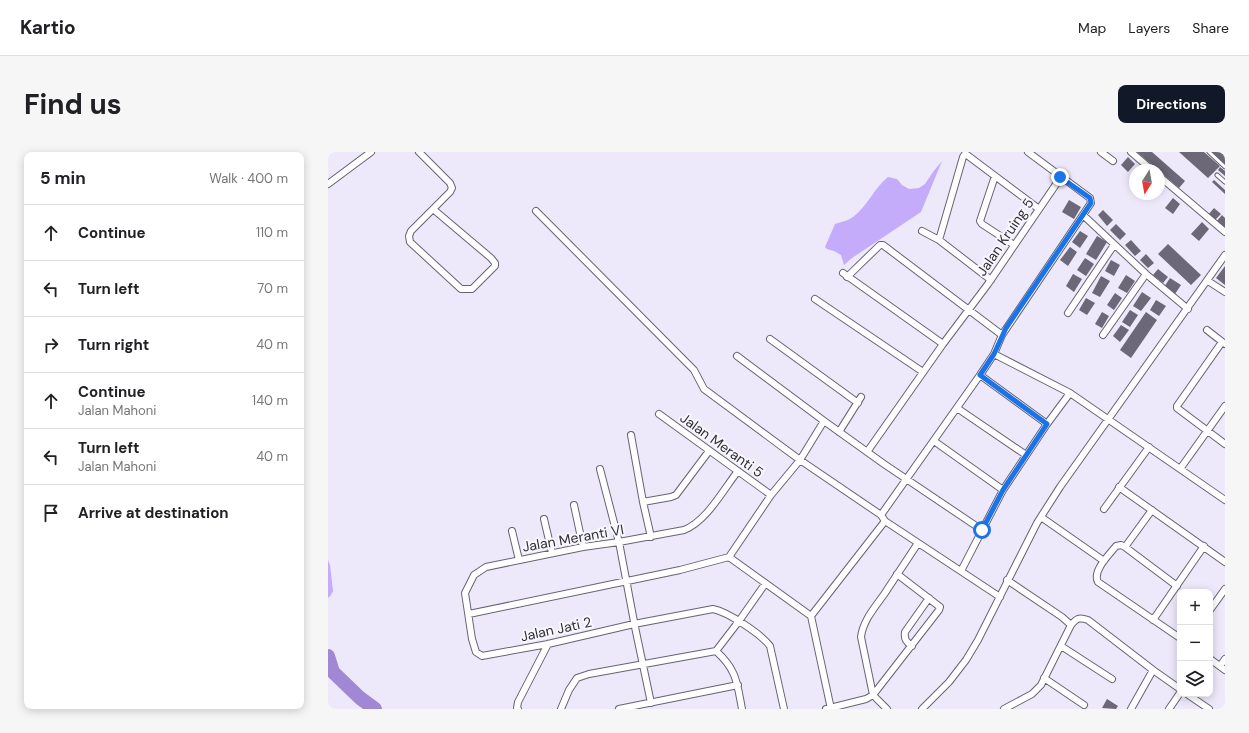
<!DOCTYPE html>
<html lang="en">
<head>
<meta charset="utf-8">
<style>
  :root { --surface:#fff; --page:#f6f6f6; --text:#202124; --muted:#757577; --line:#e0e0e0; --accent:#111827 }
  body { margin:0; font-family:"DM Sans",sans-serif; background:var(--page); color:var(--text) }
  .controls { position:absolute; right:12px; bottom:12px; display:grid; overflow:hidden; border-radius:8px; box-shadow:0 2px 10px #0003 }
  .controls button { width:36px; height:36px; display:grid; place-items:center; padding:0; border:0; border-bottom:1px solid var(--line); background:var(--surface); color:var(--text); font:20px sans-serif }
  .compass { position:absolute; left:801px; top:12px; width:36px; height:36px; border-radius:50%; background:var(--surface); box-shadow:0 2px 10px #0003; rotate:191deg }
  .stop { position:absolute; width:12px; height:12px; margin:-9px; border:3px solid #1a73e8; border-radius:50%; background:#fff }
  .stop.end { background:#1a73e8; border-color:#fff; box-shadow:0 1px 4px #0008 }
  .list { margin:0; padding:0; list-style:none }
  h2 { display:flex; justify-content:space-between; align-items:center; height:52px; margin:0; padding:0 16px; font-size:17px }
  h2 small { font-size:13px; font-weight:400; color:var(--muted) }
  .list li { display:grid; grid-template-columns:26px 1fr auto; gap:12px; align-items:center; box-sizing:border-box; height:56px; padding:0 16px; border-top:1px solid var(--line) }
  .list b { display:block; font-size:15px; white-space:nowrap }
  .list p { margin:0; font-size:13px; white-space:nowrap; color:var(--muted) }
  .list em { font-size:13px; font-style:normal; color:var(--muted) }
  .icon { flex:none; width:22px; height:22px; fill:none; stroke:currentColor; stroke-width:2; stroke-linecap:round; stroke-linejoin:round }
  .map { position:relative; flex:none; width:897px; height:557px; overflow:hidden; border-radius:8px }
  header { display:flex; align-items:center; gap:24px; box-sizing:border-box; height:56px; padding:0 20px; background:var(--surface); border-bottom:1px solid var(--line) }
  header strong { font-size:19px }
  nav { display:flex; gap:22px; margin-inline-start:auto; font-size:14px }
  .intro { display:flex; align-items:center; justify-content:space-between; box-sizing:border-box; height:96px; padding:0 24px }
  h1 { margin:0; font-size:28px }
  .button { padding:10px 18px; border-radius:8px; background:var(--accent); color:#fff; font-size:14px; font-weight:700 }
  main { display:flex; gap:24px; padding:0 24px }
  aside { flex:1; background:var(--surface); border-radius:8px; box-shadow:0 2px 10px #0003 }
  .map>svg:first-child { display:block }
</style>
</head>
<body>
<header>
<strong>Kartio</strong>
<nav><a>Map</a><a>Layers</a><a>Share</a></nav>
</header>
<div class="intro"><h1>Find us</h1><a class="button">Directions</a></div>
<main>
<aside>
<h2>5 min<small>Walk · 400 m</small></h2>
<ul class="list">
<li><svg class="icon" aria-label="ahead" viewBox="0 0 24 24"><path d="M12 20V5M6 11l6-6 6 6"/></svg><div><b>Continue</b></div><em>110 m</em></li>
<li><svg class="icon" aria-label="left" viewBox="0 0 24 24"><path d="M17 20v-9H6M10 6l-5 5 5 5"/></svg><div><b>Turn left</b></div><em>70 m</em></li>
<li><svg class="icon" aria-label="right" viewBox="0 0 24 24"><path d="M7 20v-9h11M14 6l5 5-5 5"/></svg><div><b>Turn right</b></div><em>40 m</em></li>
<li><svg class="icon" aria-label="ahead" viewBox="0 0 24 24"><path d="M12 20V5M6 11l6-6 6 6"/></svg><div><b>Continue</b><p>Jalan Mahoni</p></div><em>140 m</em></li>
<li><svg class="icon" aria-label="left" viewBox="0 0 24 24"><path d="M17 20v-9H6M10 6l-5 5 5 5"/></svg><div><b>Turn left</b><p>Jalan Mahoni</p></div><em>40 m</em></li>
<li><svg class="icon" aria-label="arrive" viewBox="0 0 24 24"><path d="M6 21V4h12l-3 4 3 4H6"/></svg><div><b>Arrive at destination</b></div></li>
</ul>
</aside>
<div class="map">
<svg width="897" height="557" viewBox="0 0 897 557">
  <rect width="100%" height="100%" fill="#ede8fa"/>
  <path fill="#c5acfa" d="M614,9L593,60L524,106L516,113L513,103L506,99L499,97L497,95L507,72C512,70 520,69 525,65C539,55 546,36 560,25L569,27L574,33L581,37L591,36L597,32L605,20Z
    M0,408L2,413L5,439L3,443L0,446Z"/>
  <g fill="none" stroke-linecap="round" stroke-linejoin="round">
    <path stroke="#a188d4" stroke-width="14" d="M0,504L5,520L32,546L47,557"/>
  </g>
  <path fill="#6c6877" d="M809,0H824L857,29L851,36Z
    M851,0H876L892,14L880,26Z
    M883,0H897V13Z
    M800,5L807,12L800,20L793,13Z
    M892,15L897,19V24L890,18Z
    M886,28L897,38V42L884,30Z
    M845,46L852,52L845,62L837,56Z
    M741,48L753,55L746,67L734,60Z
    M886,56L893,62L887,68L880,63Z
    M775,58L785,68L779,74L770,63Z
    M894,63L897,66V78L888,70Z
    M874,70L881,77L871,89L863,82Z
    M788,72L798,82L792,88L782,78Z
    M752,79L760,84L752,96L744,90Z
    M769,84L779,90L768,108L758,102Z
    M803,88L813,99L807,104L797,93Z
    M840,92L873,123L863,133L830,102Z
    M742,95L749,100L740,114L732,108Z
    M818,102L826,111L820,116L812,108Z
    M757,106L766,112L758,124L749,118Z
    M783,108L792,113L786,124L777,119Z
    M897,114V133L888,126Z
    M830,117L840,125L835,131L825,123Z
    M745,122L754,127L746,140L738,134Z
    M798,123L807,129L799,141L790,136Z
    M773,124L782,129L772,145L764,141Z
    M842,126L853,133L847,142L836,135Z
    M814,140L823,146L813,159L805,154Z
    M787,141L794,146L786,158L779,153Z
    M758,146L767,151L759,163L751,158Z
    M828,148L838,154L831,164L822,158Z
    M802,158L810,163L802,175L794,170Z
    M774,160L781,164L774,176L767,172Z
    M818,160L829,168L803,206L792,198Z
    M793,173L801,178L792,190L785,184Z
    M779,547L790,554L788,557L774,556Z"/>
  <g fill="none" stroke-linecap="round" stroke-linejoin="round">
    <defs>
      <path id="service" d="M881,0L897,15
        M889,23L897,30"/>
      <path id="minor" d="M91,0L122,31L124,36L122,40L83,79L81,84L82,90L133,137H144L167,114V111L163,106L105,57
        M773,0L785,9
        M803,0L824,18
        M667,24L652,69L654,72L686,93
        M831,24L897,80
        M0,32L43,0
        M208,59L366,218L376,237L472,308L496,269
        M755,63L818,122L860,157
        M594,79L611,88L663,128
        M611,88L635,5L637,2L639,3L711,57
        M515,121L615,192
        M519,125L552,93H555L674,183L666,202L652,223L553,363
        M880,129L897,140
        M487,147L595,220
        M740,161L786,93
        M879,178L897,192
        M674,183L763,51L762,46L700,0
        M775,183L818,122
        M442,187L530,251
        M894,190L849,254V256L897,292
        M666,202L742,241L897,348
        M409,204L496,269L556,312L654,378
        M652,223L719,272
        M629,256L698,303
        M331,262L443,343
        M511,280L533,245
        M303,283L315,350L323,385
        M606,289L675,338
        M539,300L615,192L660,132L733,25
        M272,317L291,390L307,475L323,551
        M852,317L897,254
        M410,319C395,338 379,369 356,378L291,390L255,395L158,415L146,423L137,441L144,487L148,500L154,504L220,492L306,472L385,457C400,460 433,482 442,494L456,557
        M791,335L897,410
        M315,350L343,345L348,343L381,299
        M246,353L255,395
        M776,357L821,295
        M713,365L776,409
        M216,367L224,401
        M184,379L191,408
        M797,395L824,358
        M401,405L483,464L503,557
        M633,419L675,338L719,272L742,241
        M569,422L612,455L611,458L545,543L533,485C535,468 548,454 557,441C568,424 579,408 590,391
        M679,428L734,465L743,473C749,466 751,465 760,468L825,518L852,537
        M849,434L797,395L793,393L788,394C781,403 764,419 770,430L852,486
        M882,458L897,437
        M141,462L352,418L401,405L443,343L472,308L553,363L557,369L672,445
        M483,464L557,369
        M825,468L876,394
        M584,494C578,490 576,487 577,480L601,446
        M733,494L784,527
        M388,499C409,518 409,531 414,557
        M882,507L897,518
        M892,514L897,507
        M716,526L756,553
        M859,542L881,557
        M190,557L189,556L190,550L220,492
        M233,557L241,538L249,526L261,522L388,499L411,469L437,432
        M291,557L410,533
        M498,557L538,547L545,543L559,557
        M594,557L621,530L638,508L650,488L709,371L732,335L897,103
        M676,557L704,542L713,533L743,473
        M803,557L825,518
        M841,557L852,541"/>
    </defs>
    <use href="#service" stroke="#676372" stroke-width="5"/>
    <use href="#minor" stroke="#676372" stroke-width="8"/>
    <use href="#service" stroke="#fff" stroke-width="3"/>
    <use href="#minor" stroke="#fff" stroke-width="6"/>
  </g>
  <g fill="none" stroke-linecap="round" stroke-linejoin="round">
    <path stroke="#1a73e8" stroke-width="5" d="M654,378L675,338L719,272L652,223L666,202L678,176L763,51L762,46L732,25"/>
  </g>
  <g text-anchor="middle" stroke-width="4" stroke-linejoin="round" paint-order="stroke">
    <g font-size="14" fill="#302e35" stroke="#f9f7fe">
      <text transform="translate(677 85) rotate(-56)" y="5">Jalan Kruing 5</text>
      <text transform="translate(394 293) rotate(36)" y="5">Jalan Meranti 5</text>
      <text transform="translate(245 386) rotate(-10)" y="5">Jalan Meranti VI</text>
      <text transform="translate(228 477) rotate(-12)" y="5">Jalan Jati 2</text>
    </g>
  </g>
</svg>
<div class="controls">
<button>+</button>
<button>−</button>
<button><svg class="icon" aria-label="layers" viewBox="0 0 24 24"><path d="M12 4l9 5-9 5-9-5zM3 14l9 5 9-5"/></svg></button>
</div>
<svg class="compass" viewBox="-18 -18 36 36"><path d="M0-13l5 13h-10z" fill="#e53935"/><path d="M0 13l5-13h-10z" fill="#757577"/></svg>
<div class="stop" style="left:654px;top:378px"></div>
<div class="stop end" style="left:732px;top:25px"></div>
</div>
</main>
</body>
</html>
